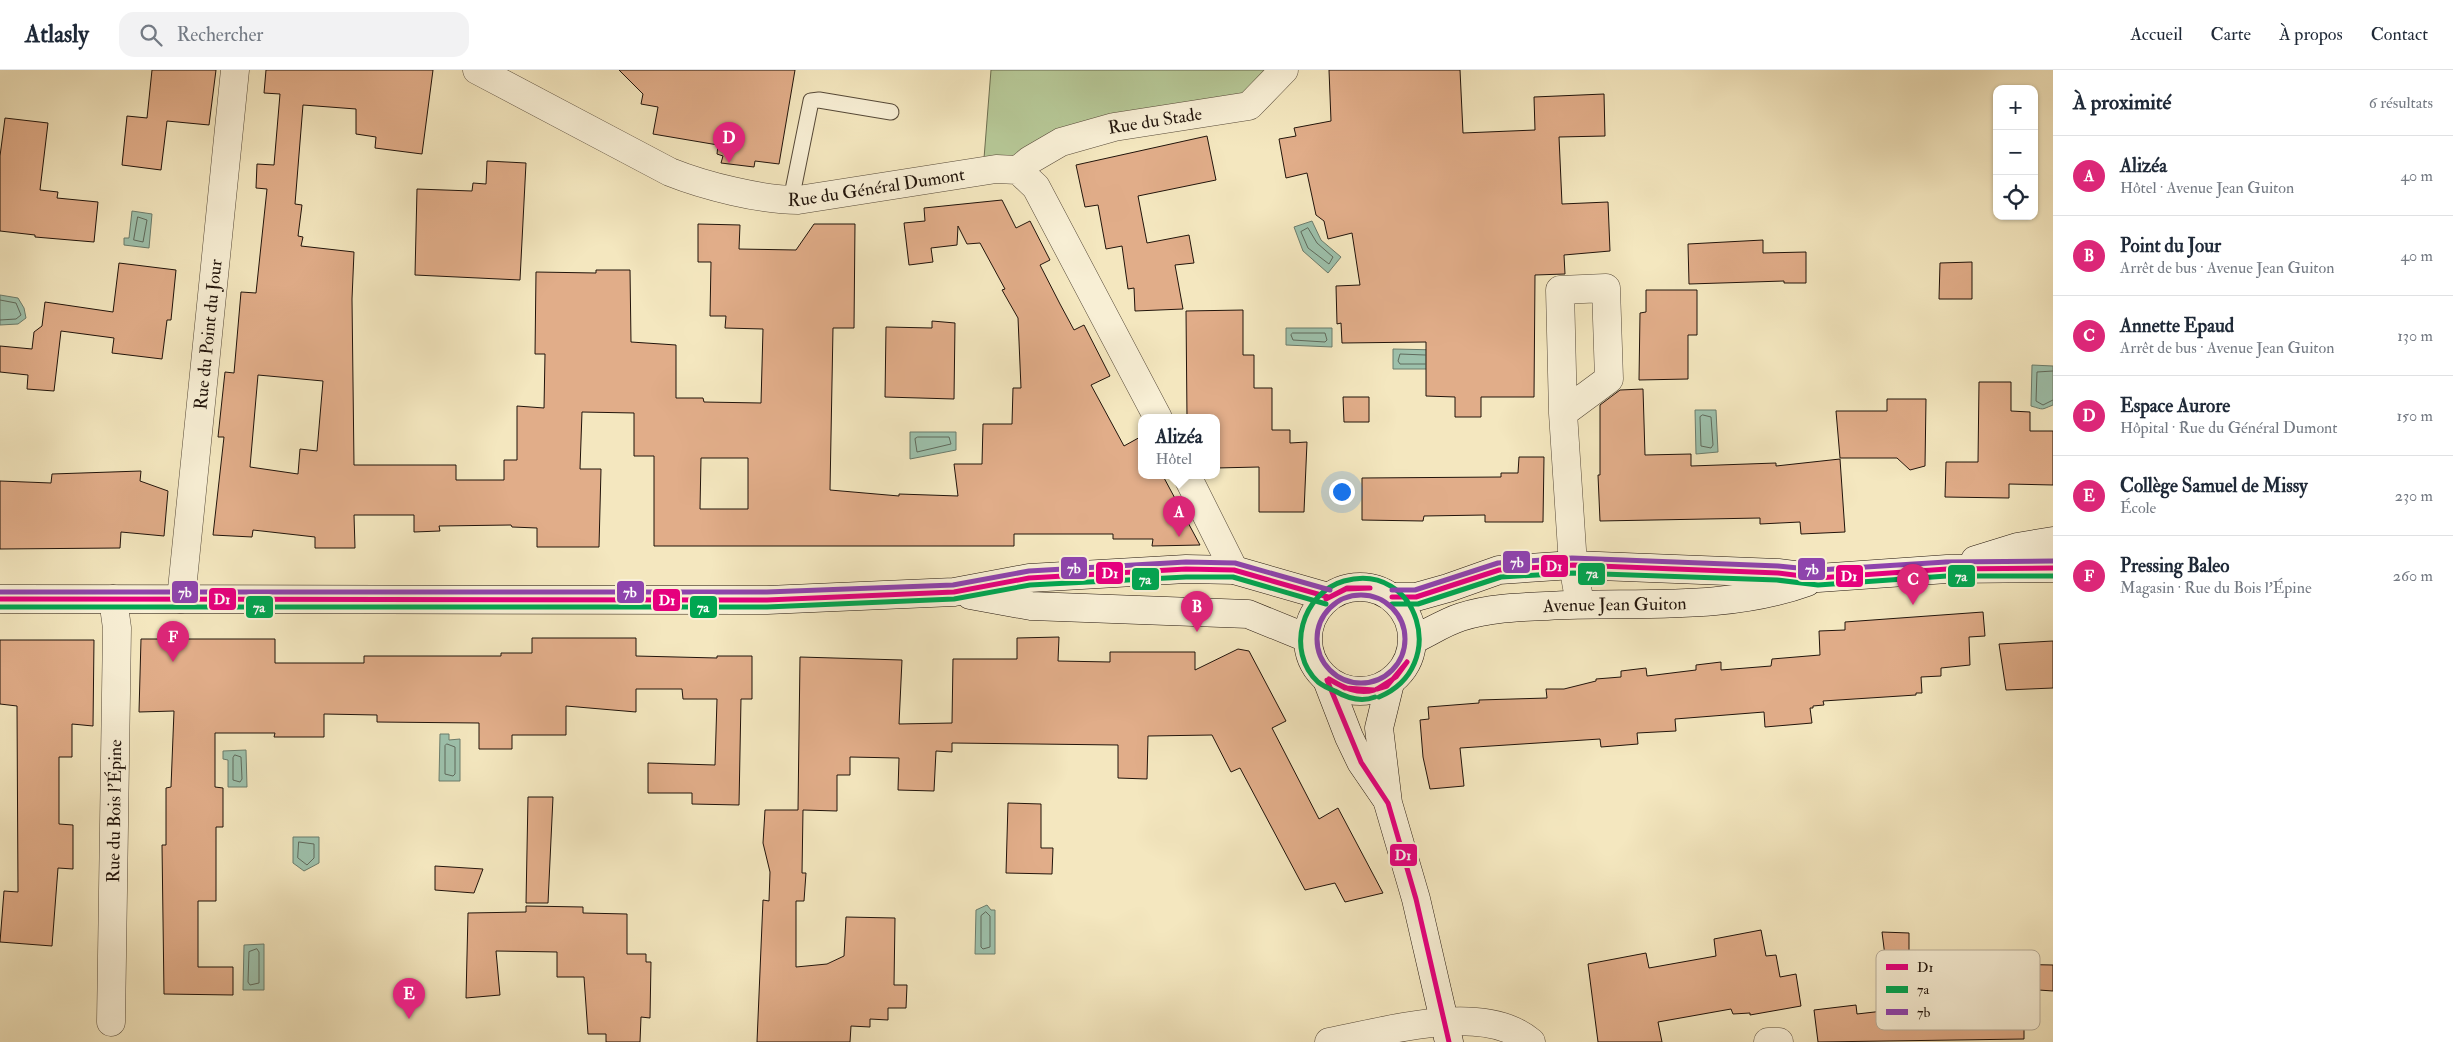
<!DOCTYPE html>
<html lang="fr">
<head>
<meta charset="utf-8">
<style>
  :root { --surface:#fff; --page:#f2f2f3; --text:#1f2937; --muted:#747a83; --line:#e0e1e3; --accent:#db2777 }
  body { margin:0; font-family:"IM FELL Double Pica",serif; background:var(--page); color:var(--text) }
  .controls { position:absolute; right:15px; top:15px; display:grid; overflow:hidden; border-radius:10px; box-shadow:0 1px 4px #0004 }
  .controls button { width:45px; height:45px; display:grid; place-items:center; padding:0; border:0; border-bottom:1px solid var(--line); background:var(--surface); color:var(--text); font:25px sans-serif }
  .you { position:absolute; left:1341px; top:421px; width:18px; height:18px; margin:-12px; border:4px solid #fff; border-radius:50%; background:#1a73e8; box-shadow:0 0 0 8px #1a73e833 }
  .badge { display:grid; place-items:center; width:32px; height:32px; border-radius:50%; background:var(--accent); color:#fff; font-size:16px; font-weight:700 }
  .pin { position:absolute; translate:-50% -41px; filter:drop-shadow(0 1px 2px #0008) }
  .pin::after { content:''; position:absolute; top:26px; width:18px; height:15px; background:inherit; clip-path:polygon(0 0,100% 0,50% 100%) }
  .popup { position:absolute; left:1138px; top:344px; width:82px; height:65px; box-sizing:border-box; display:grid; place-content:center; border-radius:10px; background:var(--surface); filter:drop-shadow(0 1px 4px #0005); font-size:16px; white-space:nowrap; color:var(--muted) }
  .popup b { font-size:19px; color:var(--text) }
  .popup::after { content:''; position:absolute; left:50%; top:100%; margin-left:-10px; border:10px solid transparent; border-top-color:var(--surface) }
  .list { margin:0; padding:0; list-style:none }
  h2 { display:flex; justify-content:space-between; align-items:center; height:65px; margin:0; padding:0 20px; font-size:21px }
  h2 small { font-size:16px; font-weight:400; color:var(--muted) }
  .list li { display:grid; grid-template-columns:32px 1fr auto; gap:15px; align-items:center; box-sizing:border-box; height:80px; padding:0 20px; border-top:1px solid var(--line) }
  .list b { display:block; font-size:19px; white-space:nowrap }
  .list p { margin:0; font-size:16px; white-space:nowrap; color:var(--muted) }
  .list em { font-size:16px; font-style:normal; color:var(--muted) }
  .icon { flex:none; width:28px; height:28px; fill:none; stroke:currentColor; stroke-width:2; stroke-linecap:round; stroke-linejoin:round }
  .map { position:relative; flex:none; width:2053px; height:972px; overflow:hidden }
  header { display:flex; align-items:center; gap:30px; box-sizing:border-box; height:70px; padding:0 25px; background:var(--surface); border-bottom:1px solid var(--line) }
  header strong { font-size:24px }
  nav { display:flex; gap:28px; margin-inline-start:auto; font-size:18px }
  .search { width:350px; height:45px; background:var(--page); display:flex; align-items:center; gap:12px; box-sizing:border-box; padding:0 18px; border-radius:15px; color:var(--muted); font-size:19px }
  main { display:flex }
  aside { flex:1; background:var(--surface) }
  .map>svg:first-child { display:block }
</style>
</head>
<body>
<header>
<strong>Atlasly</strong>
<div class="search"><svg class="icon" aria-label="search" viewBox="0 0 24 24"><circle cx="10" cy="10" r="6"/><path d="M15 15l6 6"/></svg>Rechercher</div>
<nav><a>Accueil</a><a>Carte</a><a>À propos</a><a>Contact</a></nav>
</header>
<main>
<div class="map">
<svg width="2053" height="972" viewBox="0 0 2053 972">
  <rect width="100%" height="100%" fill="#f4e7bf"/>
  <filter id="stains"><feTurbulence type="fractalNoise" baseFrequency=".004" numOctaves="4"/><feColorMatrix values="0 0 0 0 .2 0 0 0 0 .09 0 0 0 0 .02 0 0 0 .5 -.17"/></filter>
  <radialGradient id="worn" r=".72"><stop offset=".6" stop-color="#630" stop-opacity="0"/><stop offset="1" stop-color="#630" stop-opacity=".3"/></radialGradient>
  <path fill="#b6c796" stroke="#6c6e50" d="M991,0H1284L1249,36L983,101Z"/>
  <path fill="#9dc1ac" stroke="#6b7c6c" d="M132,141L152,144L149,178L124,175V168H129Z
    M1312,151L1321,170L1341,187L1328,203L1303,181L1294,157Z
    M0,225L18,228L24,238L26,248L18,254L0,255Z
    M1286,258H1332V277L1286,275Z
    M1393,279L1440,280V299H1393Z
    M2032,295L2053,296V335C2040,340 2045,340 2031,336Z
    M1695,340H1716L1718,382L1696,384Z
    M910,362H956V380L910,389Z
    M440,664H449V670L460,669V711H439Z
    M246,680L247,717H228V690L223,689V681Z
    M293,767H319V793L304,801L293,793Z
    M987,835L991,840H995V884H975L976,840Z
    M264,874V920H243L244,875Z
    M1917,895L1921,936H1917V940L1898,939L1894,897Z"/>
  <g fill="none" stroke-linecap="round" stroke-linejoin="round">
    <path stroke="#5f6a5c" stroke-width="1" d="M138,147L147,150L143,172L134,170Z
      M1308,158L1317,173L1333,187L1329,194L1308,178L1301,162Z
      M0,230L16,233L21,245L16,249L0,250
      M1293,263H1325L1327,270L1325,272L1293,270L1291,265Z
      M1425,285L1400,284L1398,291L1400,294H1425
      M2053,301L2037,302L2036,331L2043,335L2053,330
      M1703,345L1711,347L1713,375L1711,378L1701,376L1700,347Z
      M918,367H949L951,374L917,382L915,369Z
      M447,674L455,677V704L453,706L445,704V676Z
      M235,685L241,687L242,709L240,712L233,710V688Z
      M299,772L314,774V788L307,795L298,788Z
      M986,842L990,846V877L983,879L981,877V846Z
      M257,879L259,882V913L250,915L248,912L249,882Z
      M1906,937L1902,932L1900,904L1902,902L1913,903L1915,931L1912,936"/>
  </g>
  <path fill="#e1ad89" stroke="#21140b" fill-rule="evenodd" d="M152,0H216L209,55L167,51L161,100L122,95L127,46L147,48Z
    M266,0H433L422,84L375,78L376,67L356,64V39L303,35L295,134L302,135L298,166L303,167L301,176L354,182L352,229L354,395H456V410H504V390H517V336L544,338L545,284H535L536,202L596,203V200H630L631,272L676,275V328H703L704,332L761,333L763,259L725,258L726,246H710L711,192H698V154L740,155L739,179L796,180L814,154H855L854,258H833L830,420L899,426V424L958,426L954,394H982L983,354H1012L1013,318H1021L1018,248L1002,220L1005,219L980,173L967,174L958,156L957,175L931,178L933,192L909,195L904,153L925,151L924,138L1002,130L1016,158L1030,151L1050,190L1040,195L1060,234L1074,260L1084,255L1110,306L1091,315L1124,376L1142,366V406H1163L1200,475L1152,476L1153,469H1113V464H1014V476H654V386H634V343L582,342L580,399H601L599,477H537V458L512,457L511,455L439,456L440,461L414,462V445H354L355,478H315V467L253,460L252,467L213,465L224,367H218L225,302L234,303L241,222L256,223L267,119L256,118L257,94L274,95L280,24L264,23ZM258,305L323,311L317,381L300,379L298,404L250,397ZM701,388H748V439H700Z
    M619,0H795L779,94L755,91L754,97L721,93L723,86L717,84L718,75L653,64L658,37L641,34L643,24Z
    M1329,0H1460L1463,63L1535,60L1534,27L1604,24L1605,66L1559,67L1562,134L1608,132L1610,181L1564,185L1565,204L1535,205L1534,327H1481V347H1455V327L1426,326V272L1342,273L1341,253L1337,254L1336,216L1360,215L1352,163L1328,169L1324,151L1316,145L1307,103L1286,108L1279,69L1296,66L1294,58L1331,51Z
    M5,48L48,53L40,120L58,122L57,128L98,132L94,172L35,167V165L0,161V86Z
    M1207,66L1216,110L1138,126L1147,173L1189,165L1194,193L1175,195L1183,239L1135,241L1134,218L1128,219L1122,176L1106,179L1098,135L1085,137L1076,95Z
    M487,91L526,93L520,210L415,205L417,119L472,121L473,113L486,114Z
    M1763,170V183L1806,182V213H1784V211L1689,214L1688,174Z
    M1972,192V229H1939L1940,193Z
    M119,193L176,200L171,250H167L162,289L112,283L114,268L61,261L54,321L27,319L28,305L0,302V276L32,279L34,262L42,256L45,232L113,242Z
    M1646,220H1697V265H1688V309L1639,310L1640,243L1646,242Z
    M1243,240V285H1254V318H1272V360H1290V373L1307,372L1304,442H1259V397L1216,398V348H1187L1186,241Z
    M932,251L955,253L954,329L885,327L886,257L932,258Z
    M1979,312H2011V341L2030,342V361H2053V415L2009,414V428L1945,427L1946,392H1978Z
    M1643,319L1645,385L1691,384V396L1776,393V396L1840,389L1845,462L1801,464L1800,452L1760,454V448L1600,451L1598,405H1600V335L1620,320Z
    M1343,327H1369V352H1344Z
    M1887,329H1926L1925,396L1910,400L1897,388H1840L1836,341H1887Z
    M1519,387H1544L1543,452H1485V445L1424,446L1423,451L1362,450V408L1501,407V403H1518Z
    M141,401L140,411L168,421L164,466L121,462L120,478L0,479V411L51,413L52,404Z
    M1983,542L1985,566L1969,567L1970,595L1941,598V606L1921,607L1922,623H1916V625L1823,631L1824,635L1813,636V638H1810L1812,653L1765,657L1764,642L1675,649L1676,661L1637,663L1638,674L1601,677L1600,669L1460,678L1464,716L1430,719L1423,687L1420,650L1429,649L1428,637L1479,633V630L1547,628L1546,619H1564L1596,611V609L1621,607V601L1646,598L1647,606L1696,600V595L1721,592V600L1771,596L1772,589L1820,585L1819,561L1845,560V552Z
    M1059,567L1058,591L1110,592V582H1195V600L1238,579L1249,581L1286,651L1272,658L1319,749L1338,738L1383,823L1345,832L1335,813L1305,820L1240,698L1231,702L1212,665L1148,666L1147,709L1118,708V675L952,673V682L936,681L934,721L898,720L899,688L850,687V705H837V741L803,740L802,803H806L804,831H796V897L827,894L844,886L846,847L895,848L894,915H907L906,938H888V950L870,949V957L851,956L850,972H757L763,830L769,831L770,802L763,773L765,740H798L800,587L902,590L899,654L952,653L953,589H1017V568Z
    M532,568H636V586L717,588V586H752V629H741L739,735L692,734V723H648V693L715,695L717,629H683L682,619H636V642L566,636V665H512V679H479V653L377,652V645L324,644V667H274L275,663H215V717L223,718V757H216V831H198V897H233V925L164,924L162,775H166V718L171,717L174,641L139,642L141,569H275V593H364V586H501V583H532Z
    M0,570H94L93,656L72,654V687H59V754L73,755V799L58,798L52,876L0,872L4,821L18,822L17,636L0,634Z
    M2053,571V618L2006,620L1999,574Z
    M528,727H553L548,833H526Z
    M1008,733L1041,734V778H1053L1052,804L1006,803Z
    M435,796L483,799L474,823L435,820Z
    M526,836L583,837V843L627,844V884H646V892H651L650,948L641,947L640,972H606V964H588L584,907H557V882L496,881L500,925L466,928L468,843L526,842Z
    M1761,860L1766,886L1776,885L1780,907L1796,904L1801,936L1750,945V943L1733,944L1731,939L1658,952L1662,972H1598L1588,894L1646,883L1649,898L1716,886L1714,869Z
    M1882,862L1909,863V887L1885,886Z
    M1998,894L2053,895V921L2024,919V969L1818,972L1814,940L1856,935L1857,944L1927,936H1998Z"/>
  <g fill="none" stroke-linecap="round" stroke-linejoin="round">
    <defs>
      <path id="lane" d="M791,130L811,31L819,30L891,42"/>
      <g id="street">
        <path id="s1" d="M477,0L670,102C705,116 761,130 798,130L996,99L1018,100L1036,117L1158,348"/>
        <path id="s2" d="M1018,100L1030,90L1061,72L1114,57L1249,36L1284,0"/>
        <path d="M1563,343L1609,309L1606,218L1560,220L1563,343L1573,495L1580,534"/>
        <path d="M1187,406L1234,500"/>
        <path id="s3" d="M181,529L235,0"/>
        <path id="s4" d="M111,952L117,558L113,529"/>
        <path d="M1329,972C1385,962 1483,931 1531,972"/>
        <path d="M1768,972H1779"/>
      </g>
      <g id="secondary">
        <path d="M1975,490L2017,477L2053,471"/>
        <circle cx="1360" cy="569" r="52"/>
        <path d="M970,525L1031,536L1248,544L1307,568"/>
        <path d="M1392,527H1416L1448,518L1499,500L1573,495L1778,503L1818,508L1947,499L2053,498"/>
        <path d="M0,529L767,530L954,522L1029,508L1186,499L1234,500L1328,527"/>
        <path id="s5" d="M1413,570C1428,563 1445,552 1461,547C1488,538 1519,537 1547,536C1633,531 1724,542 1807,512"/>
        <path d="M1327,610L1349,667L1361,692L1385,727"/>
        <path d="M1390,613L1379,658L1388,733L1416,829L1449,972"/>
      </g>
    </defs>
    <use href="#lane" stroke="#564938" stroke-width="17"/>
    <use href="#street" stroke="#564938" stroke-width="29"/>
    <use href="#secondary" stroke="#21140b" stroke-width="29"/>
    <use href="#lane" stroke="#f8efd5" stroke-width="15"/>
    <use href="#street" stroke="#f8efd5" stroke-width="28"/>
    <use href="#secondary" stroke="#f8efd5" stroke-width="28"/>
    <defs>
      <path id="bus-1" d="M1392,527H1416L1499,500L1573,495L1778,503L1818,508L1947,499L2053,498
        M0,529L767,530L954,522L1029,508L1186,499L1234,500L1328,527
        M1326,529L1347,518H1370
        M1326,529L1346,519L1370,518
        M1329,609L1345,618L1374,620
        M1329,609C1342,617 1358,625 1374,620
        M1327,610L1361,692L1388,733L1416,829L1449,972
        M1377,619L1396,607L1407,592
        M1377,619L1387,616L1407,592"/>
      <path id="bus-2" d="M1392,534H1418L1501,507L1573,503L1777,510L1818,515L1947,506H2053
        M0,537H767L954,529L1030,515L1186,507H1233L1326,534
        M1375,627C1362,632 1347,628 1335,621C1330,619 1323,616 1318,612C1285,581 1302,523 1344,511C1418,490 1451,597 1379,627"/>
      <path id="bus-3" d="M1392,520H1415L1498,493L1572,488L1778,496L1818,500L1946,492L2053,491
        M0,522H767L953,515L1029,501L1186,492L1235,493L1330,520
        M1317 569a44 44 0 1 1 88 0a44 44 0 1 1-88 0Z"/>
    </defs>
    <use href="#bus-1" stroke="#f8efd5" stroke-width="9"/>
    <use href="#bus-2" stroke="#f8efd5" stroke-width="9"/>
    <use href="#bus-3" stroke="#f8efd5" stroke-width="9"/>
    <use href="#bus-1" stroke="#e5007d" stroke-width="5"/>
    <use href="#bus-2" stroke="#00a651" stroke-width="5"/>
    <use href="#bus-3" stroke="#8e44ad" stroke-width="5"/>
  </g>
  <g text-anchor="middle" stroke-width="4" stroke-linejoin="round" paint-order="stroke">
    <g font-size="18" fill="#21140b" stroke="#f8efd5">
      <text dy="6" stroke="none"><textPath href="#s2" startOffset="148">Rue du Stade</textPath></text>
      <text dy="6" stroke="none"><textPath href="#s1" startOffset="429">Rue du Général Dumont</textPath></text>
      <text dy="6" stroke="none"><textPath href="#s3" startOffset="266">Rue du Point du Jour</textPath></text>
      <text dy="6" stroke="none"><textPath href="#s5" startOffset="208">Avenue Jean Guiton</textPath></text>
      <text dy="6" stroke="none"><textPath href="#s4" startOffset="211">Rue du Bois l'Épine</textPath></text>
    </g>
  </g>
  <rect x="1876" y="880" width="164" height="80" rx="8" fill="#f8efd5" stroke="#b8ad98" stroke-width="1"/>
  <rect x="1886" y="894" width="22" height="6" fill="#e5007d"/>
  <rect x="1886" y="916" width="22" height="7" fill="#00a651"/>
  <rect x="1886" y="939" width="22" height="6" fill="#8e44ad"/>
  <g font-size="14" fill="#21140b">
    <text x="1917" y="902">D1</text>
    <text x="1917" y="924">7a</text>
    <text x="1917" y="947">7b</text>
  </g>
  <g stroke="#f8efd5" stroke-width="2">
    <rect x="1502" y="480" width="29" height="24" rx="5" fill="#8e44ad"/>
    <rect x="1540" y="484" width="29" height="24" rx="5" fill="#e5007d"/>
    <rect x="1060" y="486" width="28" height="24" rx="5" fill="#8e44ad"/>
    <rect x="1797" y="487" width="29" height="24" rx="5" fill="#8e44ad"/>
    <rect x="1095" y="491" width="29" height="24" rx="5" fill="#e5007d"/>
    <rect x="1577" y="492" width="29" height="24" rx="5" fill="#00a651"/>
    <rect x="1835" y="494" width="29" height="24" rx="5" fill="#e5007d"/>
    <rect x="1947" y="494" width="29" height="24" rx="5" fill="#00a651"/>
    <rect x="1131" y="497" width="29" height="24" rx="5" fill="#00a651"/>
    <rect x="171" y="510" width="28" height="24" rx="5" fill="#8e44ad"/>
    <rect x="616" y="510" width="29" height="24" rx="5" fill="#8e44ad"/>
    <rect x="208" y="517" width="29" height="24" rx="5" fill="#e5007d"/>
    <rect x="652" y="518" width="29" height="24" rx="5" fill="#e5007d"/>
    <rect x="245" y="525" width="29" height="24" rx="5" fill="#00a651"/>
    <rect x="689" y="525" width="29" height="24" rx="5" fill="#00a651"/>
    <rect x="1389" y="773" width="29" height="24" rx="5" fill="#e5007d"/>
  </g>
  <g font-size="14" text-anchor="middle" font-weight="bold" fill="#fff">
    <text x="1517" y="497">7b</text>
    <text x="1554" y="501">D1</text>
    <text x="1074" y="503">7b</text>
    <text x="1812" y="504">7b</text>
    <text x="1110" y="508">D1</text>
    <text x="1592" y="508">7a</text>
    <text x="1849" y="511">D1</text>
    <text x="1961" y="511">7a</text>
    <text x="1145" y="514">7a</text>
    <text x="185" y="527">7b</text>
    <text x="630" y="527">7b</text>
    <text x="222" y="534">D1</text>
    <text x="667" y="535">D1</text>
    <text x="259" y="542">7a</text>
    <text x="703" y="542">7a</text>
    <text x="1403" y="790">D1</text>
  </g>
  <rect width="100%" height="100%" filter="url(#stains)"/>
  <rect width="100%" height="100%" fill="url(#worn)"/>
</svg>
<div class="controls">
<button>+</button>
<button>−</button>
<button><svg class="icon" aria-label="locate" viewBox="0 0 24 24"><circle cx="12" cy="12" r="6"/><path d="M12 2v4M12 18v4M2 12h4M18 12h4"/></svg></button>
</div>
<div class="you"></div>
<div class="pin badge" style="left:1179px;top:467px">A</div>
<div class="popup"><b>Alizéa</b>Hôtel</div>
<div class="pin badge" style="left:1197px;top:562px">B</div>
<div class="pin badge" style="left:1913px;top:535px">C</div>
<div class="pin badge" style="left:729px;top:93px">D</div>
<div class="pin badge" style="left:409px;top:949px">E</div>
<div class="pin badge" style="left:173px;top:592px">F</div>
</div>
<aside>
<h2>À proximité<small>6 résultats</small></h2>
<ul class="list">
<li><span class="badge">A</span><div><b>Alizéa</b><p>Hôtel · Avenue Jean Guiton</p></div><em>40 m</em></li>
<li><span class="badge">B</span><div><b>Point du Jour</b><p>Arrêt de bus · Avenue Jean Guiton</p></div><em>40 m</em></li>
<li><span class="badge">C</span><div><b>Annette Epaud</b><p>Arrêt de bus · Avenue Jean Guiton</p></div><em>130 m</em></li>
<li><span class="badge">D</span><div><b>Espace Aurore</b><p>Hôpital · Rue du Général Dumont</p></div><em>150 m</em></li>
<li><span class="badge">E</span><div><b>Collège Samuel de Missy</b><p>École</p></div><em>230 m</em></li>
<li><span class="badge">F</span><div><b>Pressing Baleo</b><p>Magasin · Rue du Bois l'Épine</p></div><em>260 m</em></li>
</ul>
</aside>
</main>
</body>
</html>
